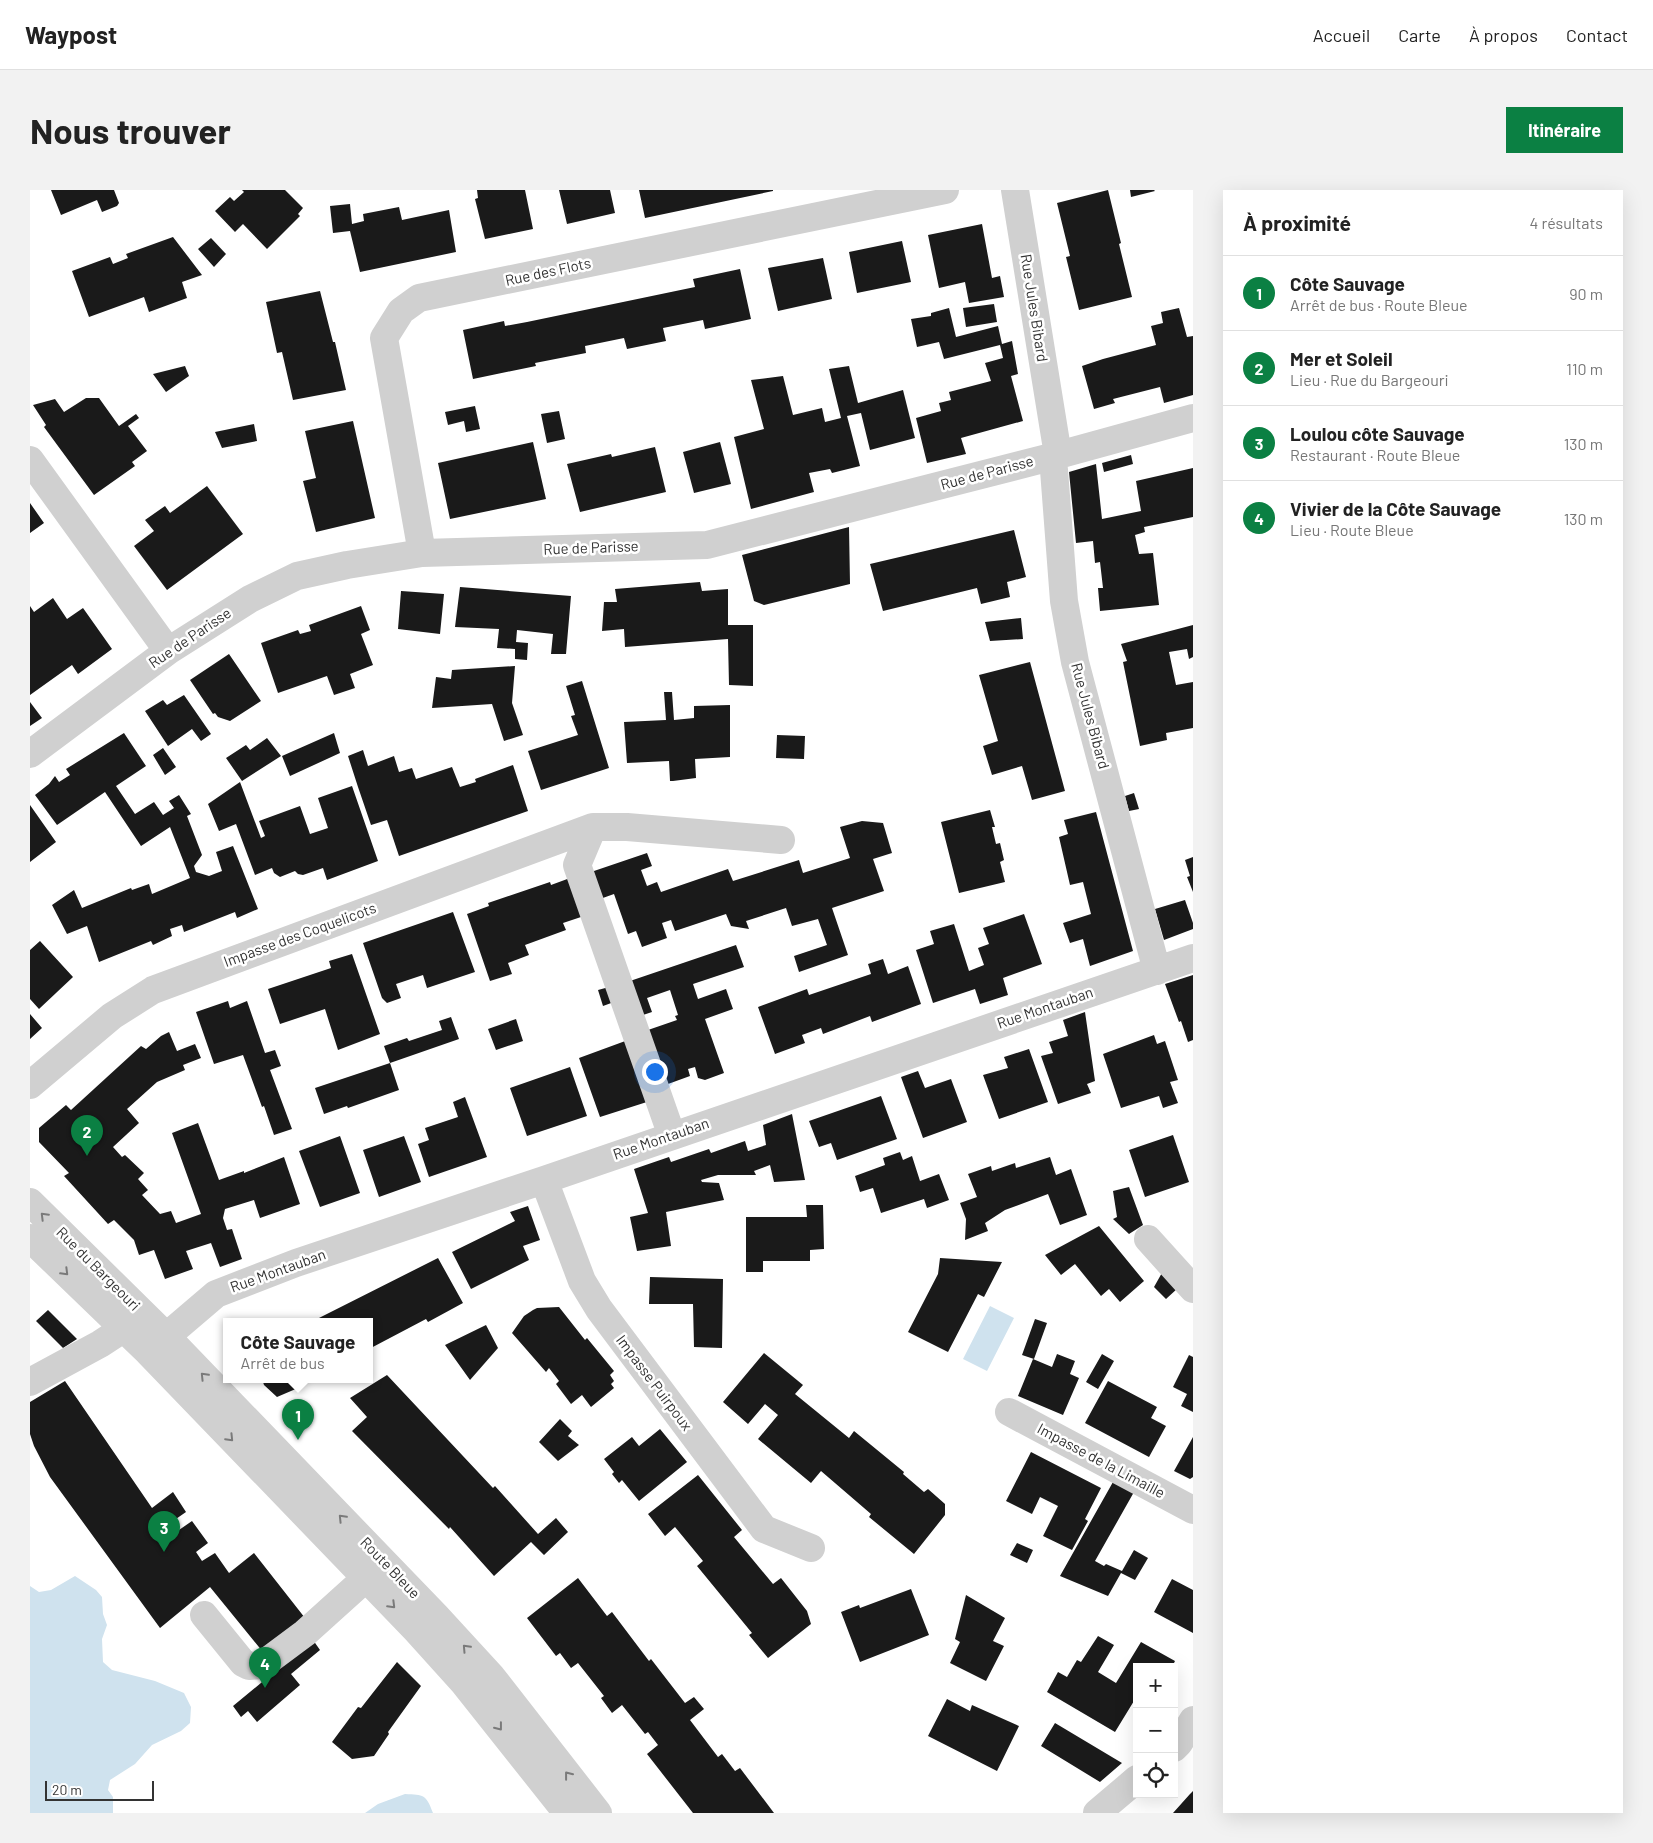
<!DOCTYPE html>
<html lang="fr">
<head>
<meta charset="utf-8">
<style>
  :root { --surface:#fff; --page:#f2f2f2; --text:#222; --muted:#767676; --line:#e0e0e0; --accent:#0b8043 }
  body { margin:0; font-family:Barlow,sans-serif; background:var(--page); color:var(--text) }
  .controls { position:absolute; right:15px; bottom:15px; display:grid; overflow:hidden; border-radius:0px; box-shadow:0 5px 20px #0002 }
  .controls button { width:45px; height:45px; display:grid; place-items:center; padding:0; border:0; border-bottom:1px solid var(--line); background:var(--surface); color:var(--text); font:25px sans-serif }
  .scale { position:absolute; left:15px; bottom:12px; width:109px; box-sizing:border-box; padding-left:5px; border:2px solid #333; border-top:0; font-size:14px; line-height:18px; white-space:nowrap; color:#333; -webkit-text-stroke:4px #fff; paint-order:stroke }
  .you { position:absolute; left:624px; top:881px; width:18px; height:18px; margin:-12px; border:4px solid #fff; border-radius:50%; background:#1a73e8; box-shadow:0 0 0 8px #1a73e833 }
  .badge { display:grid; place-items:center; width:32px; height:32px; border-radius:50%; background:var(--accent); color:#fff; font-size:16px; font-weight:700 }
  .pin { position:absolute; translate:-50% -41px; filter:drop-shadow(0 1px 2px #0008) }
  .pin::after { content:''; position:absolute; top:26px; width:18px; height:15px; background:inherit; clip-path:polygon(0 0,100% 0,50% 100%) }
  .popup { position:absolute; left:193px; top:1128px; width:150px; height:65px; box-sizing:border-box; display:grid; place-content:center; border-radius:0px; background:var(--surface); filter:drop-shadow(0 1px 4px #0005); font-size:16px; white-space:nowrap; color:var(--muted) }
  .popup b { font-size:19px; color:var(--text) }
  .popup::after { content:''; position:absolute; left:50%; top:100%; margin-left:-10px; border:10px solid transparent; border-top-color:var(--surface) }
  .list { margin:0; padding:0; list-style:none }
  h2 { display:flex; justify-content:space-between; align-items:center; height:65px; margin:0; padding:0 20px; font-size:21px }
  h2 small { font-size:16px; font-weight:400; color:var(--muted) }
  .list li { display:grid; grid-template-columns:32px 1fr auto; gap:15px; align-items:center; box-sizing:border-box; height:75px; padding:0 20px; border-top:1px solid var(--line) }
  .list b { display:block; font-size:19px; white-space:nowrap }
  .list p { margin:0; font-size:16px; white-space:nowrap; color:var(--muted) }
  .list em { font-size:16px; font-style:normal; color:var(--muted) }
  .icon { flex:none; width:28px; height:28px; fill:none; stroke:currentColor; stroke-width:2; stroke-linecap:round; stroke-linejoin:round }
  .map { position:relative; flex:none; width:1163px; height:1623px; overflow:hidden; border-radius:0px }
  header { display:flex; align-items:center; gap:30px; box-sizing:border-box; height:70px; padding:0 25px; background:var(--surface); border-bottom:1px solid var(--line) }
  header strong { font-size:24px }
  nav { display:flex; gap:28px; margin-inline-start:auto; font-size:18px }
  .intro { display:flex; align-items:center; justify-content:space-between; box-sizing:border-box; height:120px; padding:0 30px }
  h1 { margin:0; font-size:35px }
  .button { padding:12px 22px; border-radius:0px; background:var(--accent); color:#fff; font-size:18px; font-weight:700 }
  main { display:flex; gap:30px; padding:0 30px }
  aside { flex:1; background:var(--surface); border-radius:0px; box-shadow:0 5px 20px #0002 }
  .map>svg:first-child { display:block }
</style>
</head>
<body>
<header>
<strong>Waypost</strong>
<nav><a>Accueil</a><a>Carte</a><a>À propos</a><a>Contact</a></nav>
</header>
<div class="intro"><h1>Nous trouver</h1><a class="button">Itinéraire</a></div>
<main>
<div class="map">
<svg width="1163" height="1623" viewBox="0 0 1163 1623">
  <rect width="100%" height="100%" fill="#fff"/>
  <path fill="#cfe2ee" d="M960,1116L984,1128L957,1181L933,1169Z
    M45,1386L66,1400L72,1407L73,1424L77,1435L72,1449L73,1472L82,1480L125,1491L154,1503L161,1517L160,1533L151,1541L122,1555L105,1574L80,1590L78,1600L83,1607V1623H0V1396L9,1402L21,1400Z
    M375,1604C394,1605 396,1604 403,1623H335L348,1614Z"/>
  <path fill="#1a1a1a" d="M21,0H84L89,13L87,16L72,22L67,10L31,25Z
    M212,0H255L273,18L268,24L270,26L237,59L213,34L205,42L185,21L200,7L204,11L214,2Z
    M447,0H495L503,39L455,49L445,9L448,8Z
    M529,0H580L585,23L537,34Z
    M609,0H743V1L615,28Z
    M1078,0L1091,53L1089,54L1102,107L1049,120L1036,67L1040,66L1027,13Z
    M1100,0H1124L1125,1L1101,7Z
    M320,14L322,34L334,31L333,24L369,17L372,30L419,20L426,62L330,82L320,41L303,43L300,16Z
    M952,34L962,88L970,86L974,107L939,113L935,92L909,98L898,45Z
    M143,47L172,85L152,92L157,108L119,122L114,107L59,127L42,81L80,67L83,74L98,68L96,64Z
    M181,48L196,64L184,77L168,59Z
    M872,51L881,92L827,103L819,62Z
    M793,68L802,109L748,121L738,78Z
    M710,79L721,129L675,139L673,130L633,138L636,151L597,159L594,148L555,156L556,163L505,173L506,176L443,189L433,140L474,131L475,136L497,132L665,97L663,89Z
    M290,101L303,152H305L316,200L263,210L252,162L247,163L236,112Z
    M964,114L967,132L936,137L933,118Z
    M919,118L926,147L968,136L972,154L982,151L988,184L981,186L993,231L931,248L936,264L897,273L886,228L911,221L909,213L921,210L919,202L961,191L955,173L973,168L970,155L914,169L909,152L887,157L881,129L901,126V123Z
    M1149,118L1157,147L1163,146V205L1134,213L1130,197L1083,209L1085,213L1064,219L1052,176L1073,169L1126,155L1121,136L1133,133L1131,122Z
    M155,176L159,186L136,202L123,184Z
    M819,176L828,213L873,200L885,248L840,260L831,223L817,226L830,276L802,283L800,279L779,283L784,302L721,319L704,247L734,239L721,190L753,186L763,225L792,218L795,232L811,228L799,179Z
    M56,208H69L89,236L106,224L109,228L98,236L117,261L102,272L105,276L64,305L14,237L16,235L3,215L25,209L34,222Z
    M445,216L450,239L436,242L434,231L418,235L415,222Z
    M529,221L535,249L517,253L511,224Z
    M323,231L345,328L286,342L273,291L286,288L275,241Z
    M224,234L227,251L192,258L185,242Z
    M503,252L516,309L420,329L408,273Z
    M690,252L701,294L664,303L653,262Z
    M625,257L636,302L550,322L537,274L581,264L582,267Z
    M1101,265L1103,274L1074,282L1072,273Z
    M1066,274L1072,329L1111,321L1106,291L1163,278V327L1114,337L1115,342L1105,345L1109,364L1123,363L1129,415L1070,421L1068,398H1073L1070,372L1065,373L1063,351L1046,353L1039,282Z
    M177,296L213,344L137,400L104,356L124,341L115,330L135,316L140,323Z
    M0,313L14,333L0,343Z
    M819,337L820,394L734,415L724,411L712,365Z
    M984,340L996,387L977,392L980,407L951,414L947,398L853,421L840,374Z
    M670,392L672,401L698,399V435H723V496L699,495L698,449L595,457L594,439L572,441L574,412H587L585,399Z
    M430,397L541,406L536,464H521L523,444L487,440L486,452L498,453L497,470L485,469V459L467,458L469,439L425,437Z
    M371,401L414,404L410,444L368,439Z
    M23,408L37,429L53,418L82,459L48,484L42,475L0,505V416L4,422Z
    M331,416L340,440L331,444L343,475L320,484L325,498L304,505L297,486L248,503L231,453L268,440L270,444L281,441L279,435Z
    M991,428L993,449L960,451L955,432Z
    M1163,435V467L1159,469L1157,459L1139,462L1146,495L1163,492V538L1136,543L1137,550L1110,556L1093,472L1097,471L1091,454Z
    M199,464L231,511L200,531L188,527L185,523L183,524L160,490Z
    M1000,472L1035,601L1002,610L992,576L962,585L953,556L968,551L949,485Z
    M485,476L482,513L493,545L474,551L462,514L402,518L406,487L421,489L422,480Z
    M552,491L579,578L511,600L498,561L548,545L541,526L545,525L536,496Z
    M634,502H642L644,530L664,528V516L700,515V567L665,569L666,588L643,591H640L639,571L597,573L594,532L636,530Z
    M154,505L181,544L171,551L162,539L138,556L115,521L133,510L137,515Z
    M0,512L12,528L0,536Z
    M94,543L116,576L86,596L105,624L124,612L133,625L144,618L139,611L149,605L161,624L157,626L172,665L164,676L166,682L179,686L192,681L186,662L203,656L228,719L207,728L205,722L154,742L152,735L140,739L142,746L123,755L121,751L69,772L57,736L37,744L22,715L44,700L52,718L101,698L102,700L119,694L122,704L160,688L140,637L111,656L75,602L27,635L5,605L19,594L25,586L29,592L40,585L36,579Z
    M304,543L310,563L260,586L252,566Z
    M747,545L775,546L774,569L746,568Z
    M237,548L251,566L212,591L196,568L216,555L220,560Z
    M133,558L146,577L135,585L123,565Z
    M333,560L338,576L364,566L369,582L382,578L386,589L422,577L430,597L446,592L445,589L483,575L498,621L369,666L357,630L341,635L328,597L318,566Z
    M210,592L231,648L235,646L229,631L270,616L280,644L298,638L288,608L322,596L348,671L297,690L293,678L273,685L268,684L265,681L250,687L244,683L242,678L225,685L206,634L189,641L178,614Z
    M1104,603L1109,619L1099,621L1095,606Z
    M0,615L26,652L0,672Z
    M960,620L965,637H962L966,654L970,653L974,670L970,672L975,692L929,703L911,632Z
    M1066,622L1103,761L1060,776L1053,749L1040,753L1033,733L1061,724L1053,692L1040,695L1029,647L1038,644L1034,630Z
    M832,631L853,633L862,663L843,669L854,701L802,718L818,765L769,782L764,766L797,755L788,729L762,736L756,718L716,731L719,739L701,736L696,724L645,741L641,730L632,733L637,748L612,757L606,741L598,744L584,704L570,709L561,682L617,663L622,676L611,680L617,696L627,692L631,702L698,679L703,691L769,670L773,683L820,668L810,637Z
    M1163,667V702L1157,687L1160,686L1155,670Z
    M540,688L554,726L533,733L536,740L495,755L499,765L478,773L482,784L460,791L437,724L459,716L458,713L520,692L521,695Z
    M1155,710L1163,733V739L1134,750L1125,719Z
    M423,722L445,782L397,798L393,785L366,794L371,808L357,813L352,808L333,753Z
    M994,724L1012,774L973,788L978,805L950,814L945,799L903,813L886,760L904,754L900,741L924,734L939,781L954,775L948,758L959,754L953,738Z
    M10,751L43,787L9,819L0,809V760Z
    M706,755L714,777L663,794L668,809L696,799L703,819L675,829L694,883L675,890L668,888L665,877L658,879L660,886L638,894L618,840L647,830L645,826L648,825L640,800L617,808L622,822L613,825L600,791Z
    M322,764L350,844L308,860L295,819L250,834L238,799L301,778L299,771Z
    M853,769L858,784L878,776L891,814L842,832L840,826L793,844L791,838L772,845L775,853L745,864L728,817L777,799L779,805L841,784L838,774Z
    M1163,785V850L1158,852L1151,831L1149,832L1135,794Z
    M579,797L584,812L573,816L568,800Z
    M198,811L200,818L217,811L235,863L245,860L251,876L240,880L262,939L244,945L234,916L232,917L213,865L184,874L166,822Z
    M1055,822L1065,891L1057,894L1061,903L1028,914L1011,866L1023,863L1019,852L1038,846L1033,830Z
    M0,824L12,838L0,849Z
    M421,827L429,849L360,873L354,856L377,848L379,851L412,840L409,831Z
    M486,829L493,851L466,860L458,839Z
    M139,842L147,861L165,854L171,868L153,875L155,880L127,892L97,919L109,933L83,957L92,967L95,965L114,983L108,989L118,1000L112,1005L130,1024L141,1021L146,1033L171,1024L142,943L168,933L189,990L214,981V983L254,967L270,1014L230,1028L224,1010L195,1019L193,1028L197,1040L202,1039L212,1069L190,1077L181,1053L156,1061L163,1079L135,1089L124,1060L109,1065L104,1050L84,1030L78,1034L34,986L39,983L9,952V938L36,915L41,920L111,856L116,859L131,846Z
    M1124,845L1127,854L1135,851L1148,890L1140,892L1148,913L1133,918L1129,906L1091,918L1073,864Z
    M598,850L620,911L570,927L549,868Z
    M999,859L1018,912L969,929L953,885L978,878L974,867Z
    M360,873L369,900L318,918L317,916L294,924L285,898Z
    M540,877L557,926L497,946L480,898Z
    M888,881L895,898L921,889L937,932L893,948L871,887Z
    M851,906L867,949L807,970L801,953L789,957L779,931Z
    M435,907L457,967L399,987L388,954L399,950L395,938L428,927L423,912Z
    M762,924L775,990L744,992L740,975L724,981L726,985H688L671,990L672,992L689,993L694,1010L636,1022L641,1056L607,1061L600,1027L618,1023L604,979L639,967L641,972L679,959L681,963L715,951L718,961L736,955L733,935Z
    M1143,945L1159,992L1115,1007L1099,960Z
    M310,946L330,1003L290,1017L269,961Z
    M374,946L391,992L349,1007L333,960Z
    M870,962L873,970L882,966L890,991L909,984L919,1010L897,1018L894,1009L851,1023L843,998L830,1002L825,986L855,975L853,968Z
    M1020,967L1026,985L1041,979L1057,1025L1030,1035L1018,1004L975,1020L955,1033L958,1041L935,1050L936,1029L930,1013L947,1007L938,984L961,976L962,981L985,973L986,978Z
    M1099,997L1113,1035L1099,1044L1083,1029L1087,1027L1083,1001Z
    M776,1015H793L794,1059L780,1060V1071H733V1082H716V1027H777Z
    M498,1016L510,1050L493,1056L499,1070L441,1099L422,1062L485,1031L480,1022Z
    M1069,1036L1114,1091L1090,1112L1079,1099L1071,1106L1045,1074L1031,1085L1015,1065Z
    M408,1068L433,1113L398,1132L396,1129L339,1159V1131H283Z
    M910,1068L972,1072L954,1107L948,1104L918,1162L878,1142L908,1084Z
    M1133,1081L1148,1098L1136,1109L1124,1097Z
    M620,1087L693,1089L692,1158L664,1157L663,1114H619Z
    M529,1117L555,1150L557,1148L584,1181L580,1185L584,1191L581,1194L584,1198L561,1217L552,1205L541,1214L526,1194L529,1191L519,1178L516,1182L482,1143L494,1126L503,1120L507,1118Z
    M18,1120L47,1149L33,1158L6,1131Z
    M1005,1129L1017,1133L1004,1169L992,1165Z
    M456,1135L468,1158L440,1190L415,1155Z
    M734,1163L773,1195L765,1204L819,1248L824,1241L874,1282L873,1284L894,1302L898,1299L915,1314V1325L884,1364L839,1327L841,1324L791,1281L781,1293L728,1249L748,1225L735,1214L718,1234L693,1212Z
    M1027,1164L1045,1171L1040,1184L1049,1188L1033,1225L988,1206L1003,1169L1022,1177Z
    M1072,1164L1084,1171L1068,1199L1056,1192Z
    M1159,1165L1163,1167V1222L1151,1216L1157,1204L1143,1197Z
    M357,1185L463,1298L465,1296L508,1344L526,1328L538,1342L514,1365L501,1352L464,1386L420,1337L419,1339L322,1241L337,1227L320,1208Z
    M232,1189H272L275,1195L247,1207L234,1195Z
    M35,1191L122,1318L143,1302L156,1322L143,1331L149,1340L162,1331L178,1353L166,1362L172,1371L185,1363L199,1383L224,1363L275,1428L233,1462L180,1397L130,1438L20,1287L4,1256L0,1244V1212Z
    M1078,1191L1127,1217L1121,1228L1136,1236L1119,1267L1055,1233Z
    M530,1229L542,1241L538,1246L549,1255L528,1271L509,1252Z
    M630,1239L657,1272L609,1311L592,1290L589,1293L582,1284L584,1282L574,1269L602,1247L609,1256Z
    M1163,1247V1287L1160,1289L1144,1281Z
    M1001,1262L1071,1298L1055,1329L1058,1331L1042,1360L1013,1346L1028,1316L1010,1307L1002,1324L976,1311Z
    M668,1285L712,1340L704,1347L743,1394L751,1388L777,1421L781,1434L738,1468L719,1445L722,1443L667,1376L673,1371L645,1337L635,1346L618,1324Z
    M1083,1292L1104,1302L1065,1371L1074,1376L1076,1374L1092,1381L1104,1360L1118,1368L1105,1390L1091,1383L1078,1406L1030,1386Z
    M987,1353L1003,1360L997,1373L980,1365Z
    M548,1388L577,1426L582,1422L619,1471L621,1469L655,1513L664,1507L674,1519L660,1530L688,1567L692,1564L705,1581L710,1578L744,1623H663L617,1564L628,1555L618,1542L615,1544L592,1515L582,1523L571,1508L574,1506L548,1473L541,1478L530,1463L526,1466L497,1428Z
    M1142,1389L1163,1400V1443L1124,1422Z
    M881,1399L899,1445L830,1472L811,1422L829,1415L830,1418Z
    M936,1405L975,1428L963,1451L974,1456L956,1491L920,1473L930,1452L925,1449Z
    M1068,1446L1084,1455L1068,1482L1086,1493L1111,1452L1145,1471L1142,1477H1107V1506L1085,1542L1017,1502L1028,1482L1037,1487L1047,1470L1051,1472Z
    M283,1450L290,1460L261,1484L270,1495L227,1532L218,1521L211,1527L203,1516Z
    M367,1472L391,1496L358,1542L359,1544L344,1566L322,1569L302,1552L328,1517L331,1518Z
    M917,1509L940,1521L942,1515L989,1536L967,1581L898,1546Z
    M1025,1533L1092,1573L1070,1592L1011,1556Z
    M1163,1601V1623H1143L1160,1604Z"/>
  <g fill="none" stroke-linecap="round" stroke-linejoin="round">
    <path stroke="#d0d0d0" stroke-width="28" d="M985,0L1028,265
      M1021,267L1024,280L1034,411L1045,472L1127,781
      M0,270L138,461
      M392,363L354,148L371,121L389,108L915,0
      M0,564L138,461L220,409L267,386L317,375L392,363L677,355L1021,267L1163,228
      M563,637L547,675L642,946
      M0,895L82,826L123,800L563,637H597L751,650
      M514,990L552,1091L569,1119L734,1339L781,1358
      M0,1012L136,1146L406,1426L462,1487L568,1623
      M0,1048L118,1162L387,1441L433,1492L537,1623
      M1118,1049L1163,1099
      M118,1162L186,1104L266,1073L514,990L1163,768
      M0,1192L70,1154L93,1139
      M979,1222L1163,1320
      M174,1425L213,1473L219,1476L232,1475L275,1443L336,1388
      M1144,1558L1149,1553L1163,1530
      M1067,1623L1107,1589"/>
  </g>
  <defs><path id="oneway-chevron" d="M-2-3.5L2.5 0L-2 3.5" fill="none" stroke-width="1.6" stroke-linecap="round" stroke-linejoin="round" transform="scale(1.25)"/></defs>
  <g stroke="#7a7a7a">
    <use href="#oneway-chevron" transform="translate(14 1026) rotate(-135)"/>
    <use href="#oneway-chevron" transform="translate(35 1082) rotate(45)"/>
    <use href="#oneway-chevron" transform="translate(174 1186) rotate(-134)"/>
    <use href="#oneway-chevron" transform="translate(200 1248) rotate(46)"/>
    <use href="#oneway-chevron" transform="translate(312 1328) rotate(-134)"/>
    <use href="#oneway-chevron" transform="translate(362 1415) rotate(45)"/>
    <use href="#oneway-chevron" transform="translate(436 1458) rotate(-133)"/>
    <use href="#oneway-chevron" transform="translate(469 1537) rotate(52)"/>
    <use href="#oneway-chevron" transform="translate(538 1585) rotate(-128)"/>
  </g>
  <g text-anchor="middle" stroke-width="5" stroke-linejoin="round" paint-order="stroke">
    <g font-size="15" fill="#333" stroke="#fff">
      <text transform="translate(518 82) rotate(-12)" y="5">Rue des Flots</text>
      <text transform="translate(1004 118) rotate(81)" y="5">Rue Jules Bibard</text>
      <text transform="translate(957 283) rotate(-15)" y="5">Rue de Parisse</text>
      <text transform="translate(561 358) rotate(-2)" y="5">Rue de Parisse</text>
      <text transform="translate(160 448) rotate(-34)" y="5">Rue de Parisse</text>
      <text transform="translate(1060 526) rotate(75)" y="5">Rue Jules Bibard</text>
      <text transform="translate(270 745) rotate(-20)" y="5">Impasse des Coquelicots</text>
      <text transform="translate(1015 818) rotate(-19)" y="5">Rue Montauban</text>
      <text transform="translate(631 949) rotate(-19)" y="5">Rue Montauban</text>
      <text transform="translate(68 1079) rotate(45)" y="5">Rue du Bargeouri</text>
      <text transform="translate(248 1081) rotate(-20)" y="5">Rue Montauban</text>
      <text transform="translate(624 1193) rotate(53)" y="5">Impasse Puirpoux</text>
      <text transform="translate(1071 1271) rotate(28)" y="5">Impasse de la Limaille</text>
      <text transform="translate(360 1378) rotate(46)" y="5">Route Bleue</text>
    </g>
  </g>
</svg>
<div class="controls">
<button>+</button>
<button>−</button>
<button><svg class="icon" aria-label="locate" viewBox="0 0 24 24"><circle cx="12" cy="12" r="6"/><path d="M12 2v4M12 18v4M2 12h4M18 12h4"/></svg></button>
</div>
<div class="scale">20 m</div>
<div class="you"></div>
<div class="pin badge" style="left:268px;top:1250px">1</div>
<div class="popup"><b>Côte Sauvage</b>Arrêt de bus</div>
<div class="pin badge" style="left:57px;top:966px">2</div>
<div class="pin badge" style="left:134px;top:1362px">3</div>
<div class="pin badge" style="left:235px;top:1498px">4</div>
</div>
<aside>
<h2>À proximité<small>4 résultats</small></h2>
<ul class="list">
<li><span class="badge">1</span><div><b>Côte Sauvage</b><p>Arrêt de bus · Route Bleue</p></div><em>90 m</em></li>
<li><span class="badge">2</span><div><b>Mer et Soleil</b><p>Lieu · Rue du Bargeouri</p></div><em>110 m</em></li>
<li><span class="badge">3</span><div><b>Loulou côte Sauvage</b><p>Restaurant · Route Bleue</p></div><em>130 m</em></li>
<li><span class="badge">4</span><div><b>Vivier de la Côte Sauvage</b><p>Lieu · Route Bleue</p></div><em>130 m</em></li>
</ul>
</aside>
</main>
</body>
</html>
